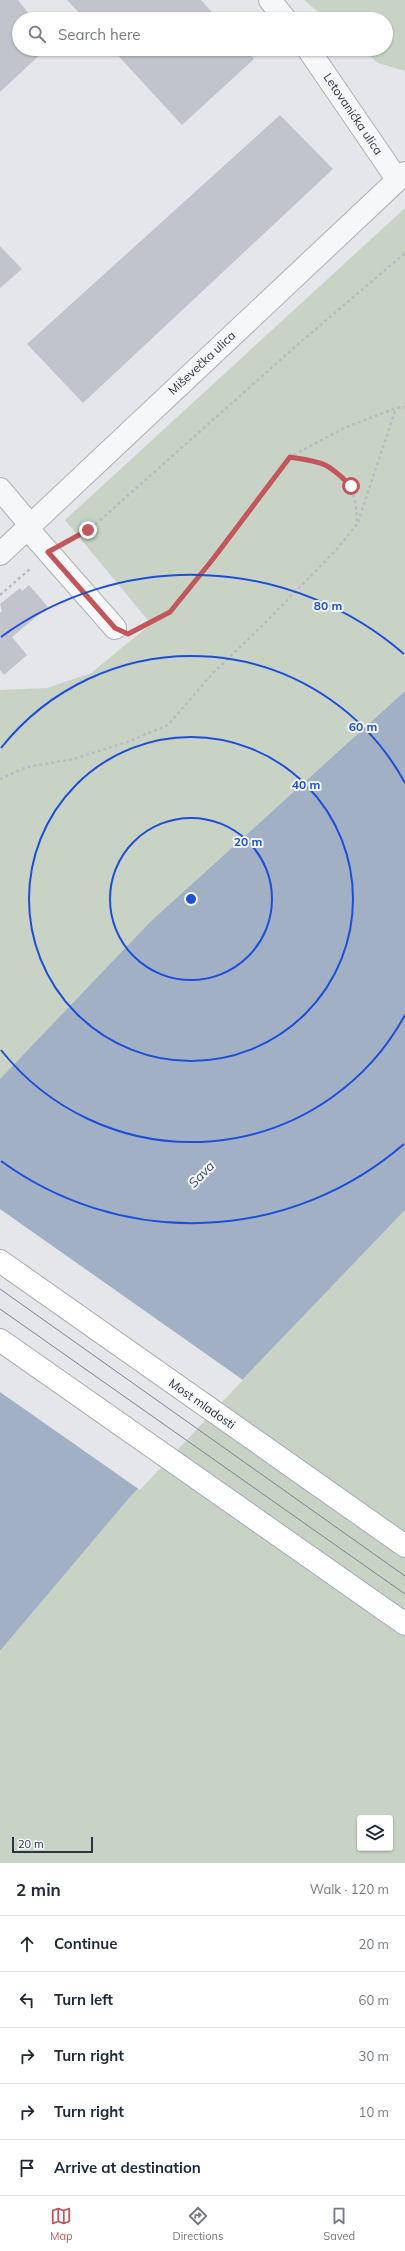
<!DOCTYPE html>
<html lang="en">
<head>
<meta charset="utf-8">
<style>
  :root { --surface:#fff; --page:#f6f6f7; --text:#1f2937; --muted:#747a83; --line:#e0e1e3; --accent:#c2565b }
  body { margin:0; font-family:Mulish,sans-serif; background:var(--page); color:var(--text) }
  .controls { position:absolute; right:12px; bottom:12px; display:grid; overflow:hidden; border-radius:4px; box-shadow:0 1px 3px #0004 }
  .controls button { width:36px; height:36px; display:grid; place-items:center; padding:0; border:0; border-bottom:1px solid var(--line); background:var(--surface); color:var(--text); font:20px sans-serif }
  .scale { position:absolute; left:12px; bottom:10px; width:81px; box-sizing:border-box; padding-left:4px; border:2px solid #2d3241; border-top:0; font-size:11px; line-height:14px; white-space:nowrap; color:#2d3241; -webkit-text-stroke:3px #f3f5f8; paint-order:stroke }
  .stop { position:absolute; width:12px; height:12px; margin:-9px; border:3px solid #c2565b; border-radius:50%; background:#fff }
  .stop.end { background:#c2565b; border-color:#fff; box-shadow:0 1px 4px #0008 }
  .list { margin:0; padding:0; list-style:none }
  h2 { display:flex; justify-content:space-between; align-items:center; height:52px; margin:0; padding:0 16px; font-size:17px }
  h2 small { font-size:13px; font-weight:400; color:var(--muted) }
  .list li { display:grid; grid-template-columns:26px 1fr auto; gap:12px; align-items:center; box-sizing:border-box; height:56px; padding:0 16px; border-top:1px solid var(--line) }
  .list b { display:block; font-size:15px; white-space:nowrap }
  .list em { font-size:13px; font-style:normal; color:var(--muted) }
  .icon { flex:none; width:22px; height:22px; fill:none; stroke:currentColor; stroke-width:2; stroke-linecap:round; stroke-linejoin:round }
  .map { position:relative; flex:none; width:405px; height:1863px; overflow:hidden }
  .search { position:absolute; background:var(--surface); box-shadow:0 1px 3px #0004; left:12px; right:12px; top:12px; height:44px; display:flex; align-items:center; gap:10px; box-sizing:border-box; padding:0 14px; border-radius:22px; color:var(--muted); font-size:15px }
  .sheet { height:332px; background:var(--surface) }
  nav { display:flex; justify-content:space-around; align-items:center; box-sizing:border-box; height:56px; border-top:1px solid var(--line); background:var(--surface); font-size:11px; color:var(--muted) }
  nav a { display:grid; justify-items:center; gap:2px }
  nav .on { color:var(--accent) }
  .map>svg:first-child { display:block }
</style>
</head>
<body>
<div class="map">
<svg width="405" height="1863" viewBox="0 0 405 1863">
  <rect width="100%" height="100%" fill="#e4e6ea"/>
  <path fill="#c8d3c6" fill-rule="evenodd" d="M304,0H405V71L378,63L362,49H386V19H327Z
    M405,208V691L151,921L0,1079V690L47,688L91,673L151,624L65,520Z
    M405,1210V1863H0V1651L130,1497ZM360,1818H390V1848H360Z"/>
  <path fill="#a2b0c6" d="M405,691V1210L130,1497L0,1651V1079L151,921Z"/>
  <path fill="#e4e6ea" d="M0,1209L243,1380L140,1490L0,1392Z"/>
  <path fill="#c1c4cd" d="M0,0H18L33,19H19V49H46L0,92Z
    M67,0H201L218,19H85Z
    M112,49H245L254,59L182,125Z
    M280,115L333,169L83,403L27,344Z
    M0,246L22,269L0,288Z
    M29,585L48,607L12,637L27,655L4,675L0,670V613L2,611L0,604L20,588L22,591Z"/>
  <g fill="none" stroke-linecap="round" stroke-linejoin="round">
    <defs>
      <path id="minor" d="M270,0L285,19
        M308,49L397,179
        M0,489L31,526
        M28,529L115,628
        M0,554L405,173"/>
      <path id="major" d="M0,1261L405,1546
        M0,1340L405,1624"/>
    </defs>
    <use href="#minor" stroke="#adb0b7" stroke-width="24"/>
    <use href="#major" stroke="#a4a9b5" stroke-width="24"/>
    <path stroke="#babcc2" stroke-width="2.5" stroke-dasharray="3 3" stroke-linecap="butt" d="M358,522L396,408
      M70,540L88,531L296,346L405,253
      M0,595L31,568
      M140,628L170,611L213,559L290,457L344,428L396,408L405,407
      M0,779L27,767L74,759L130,741L168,725L212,674L264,624L337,549L357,524C357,475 335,463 290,457"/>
    <use href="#minor" stroke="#f6f7f9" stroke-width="22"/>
    <use href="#major" stroke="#fff" stroke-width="22"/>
    <path stroke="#7f8492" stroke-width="1" d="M0,1289L405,1576
      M0,1309L405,1594"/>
  </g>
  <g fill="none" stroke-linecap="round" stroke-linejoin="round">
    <path stroke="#c2565b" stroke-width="5" d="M88,530L48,552L115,628L128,634L170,612L213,559L290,457C323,462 327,462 351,486"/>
  </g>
  <g fill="none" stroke="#1d4ed8" stroke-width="2">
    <circle cx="191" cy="899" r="81"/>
    <circle cx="191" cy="899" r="162"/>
    <path d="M405 1015A243 243 0 0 1 1 1050M1 748A243 243 0 0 1 405 783"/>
    <path d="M404 1144A324 324 0 0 1 1 1161M1 637A324 324 0 0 1 404 654"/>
  </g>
  <g text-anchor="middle" stroke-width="4" stroke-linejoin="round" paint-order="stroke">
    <g font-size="12" fill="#2d3241" stroke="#f3f5f8">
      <text transform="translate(353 114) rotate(56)" y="4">Letovanićka ulica</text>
      <text transform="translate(202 363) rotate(-43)" y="4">Miševečka ulica</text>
      <text transform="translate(202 1404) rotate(35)" y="4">Most mladosti</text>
    </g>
    <g font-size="13" font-style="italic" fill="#3b4d71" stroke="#f3f5f8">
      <text transform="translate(201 1174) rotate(-46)" y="5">Sava</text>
    </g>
  </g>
  <circle cx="191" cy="899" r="6" fill="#1d4ed8" stroke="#f3f5f8" stroke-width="2"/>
  <g font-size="12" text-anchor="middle" font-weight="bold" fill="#1d4ed8" stroke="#f3f5f8" stroke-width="4" stroke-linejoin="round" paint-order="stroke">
    <text x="328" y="610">80 m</text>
    <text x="363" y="731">60 m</text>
    <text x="306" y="789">40 m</text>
    <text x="248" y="846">20 m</text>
  </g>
</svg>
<div class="controls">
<button><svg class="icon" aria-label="layers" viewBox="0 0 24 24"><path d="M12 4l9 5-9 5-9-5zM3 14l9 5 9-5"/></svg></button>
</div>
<div class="scale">20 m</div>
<div class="stop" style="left:351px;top:486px"></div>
<div class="stop end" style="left:88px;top:530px"></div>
<div class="search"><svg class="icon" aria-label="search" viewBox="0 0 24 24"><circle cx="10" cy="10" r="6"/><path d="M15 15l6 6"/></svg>Search here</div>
</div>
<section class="sheet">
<h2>2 min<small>Walk · 120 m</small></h2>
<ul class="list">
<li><svg class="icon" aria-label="ahead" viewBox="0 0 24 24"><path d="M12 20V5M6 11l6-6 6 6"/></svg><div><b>Continue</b></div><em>20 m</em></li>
<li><svg class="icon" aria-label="left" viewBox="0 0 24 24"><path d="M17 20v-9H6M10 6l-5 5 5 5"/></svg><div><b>Turn left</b></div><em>60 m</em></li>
<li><svg class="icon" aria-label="right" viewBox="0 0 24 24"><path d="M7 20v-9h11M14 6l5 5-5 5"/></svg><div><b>Turn right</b></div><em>30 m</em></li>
<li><svg class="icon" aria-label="right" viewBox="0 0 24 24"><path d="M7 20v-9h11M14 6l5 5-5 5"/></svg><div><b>Turn right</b></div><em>10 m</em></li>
<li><svg class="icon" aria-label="arrive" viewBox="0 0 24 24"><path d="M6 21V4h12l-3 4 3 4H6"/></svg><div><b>Arrive at destination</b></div></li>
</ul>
</section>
<nav>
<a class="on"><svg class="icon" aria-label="map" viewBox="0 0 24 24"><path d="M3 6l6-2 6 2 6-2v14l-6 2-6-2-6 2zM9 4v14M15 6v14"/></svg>Map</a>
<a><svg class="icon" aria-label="directions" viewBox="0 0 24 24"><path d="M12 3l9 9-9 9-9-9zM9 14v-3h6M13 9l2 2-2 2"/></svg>Directions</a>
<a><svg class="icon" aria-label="saved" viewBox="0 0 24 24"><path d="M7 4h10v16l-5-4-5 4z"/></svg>Saved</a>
</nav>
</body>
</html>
